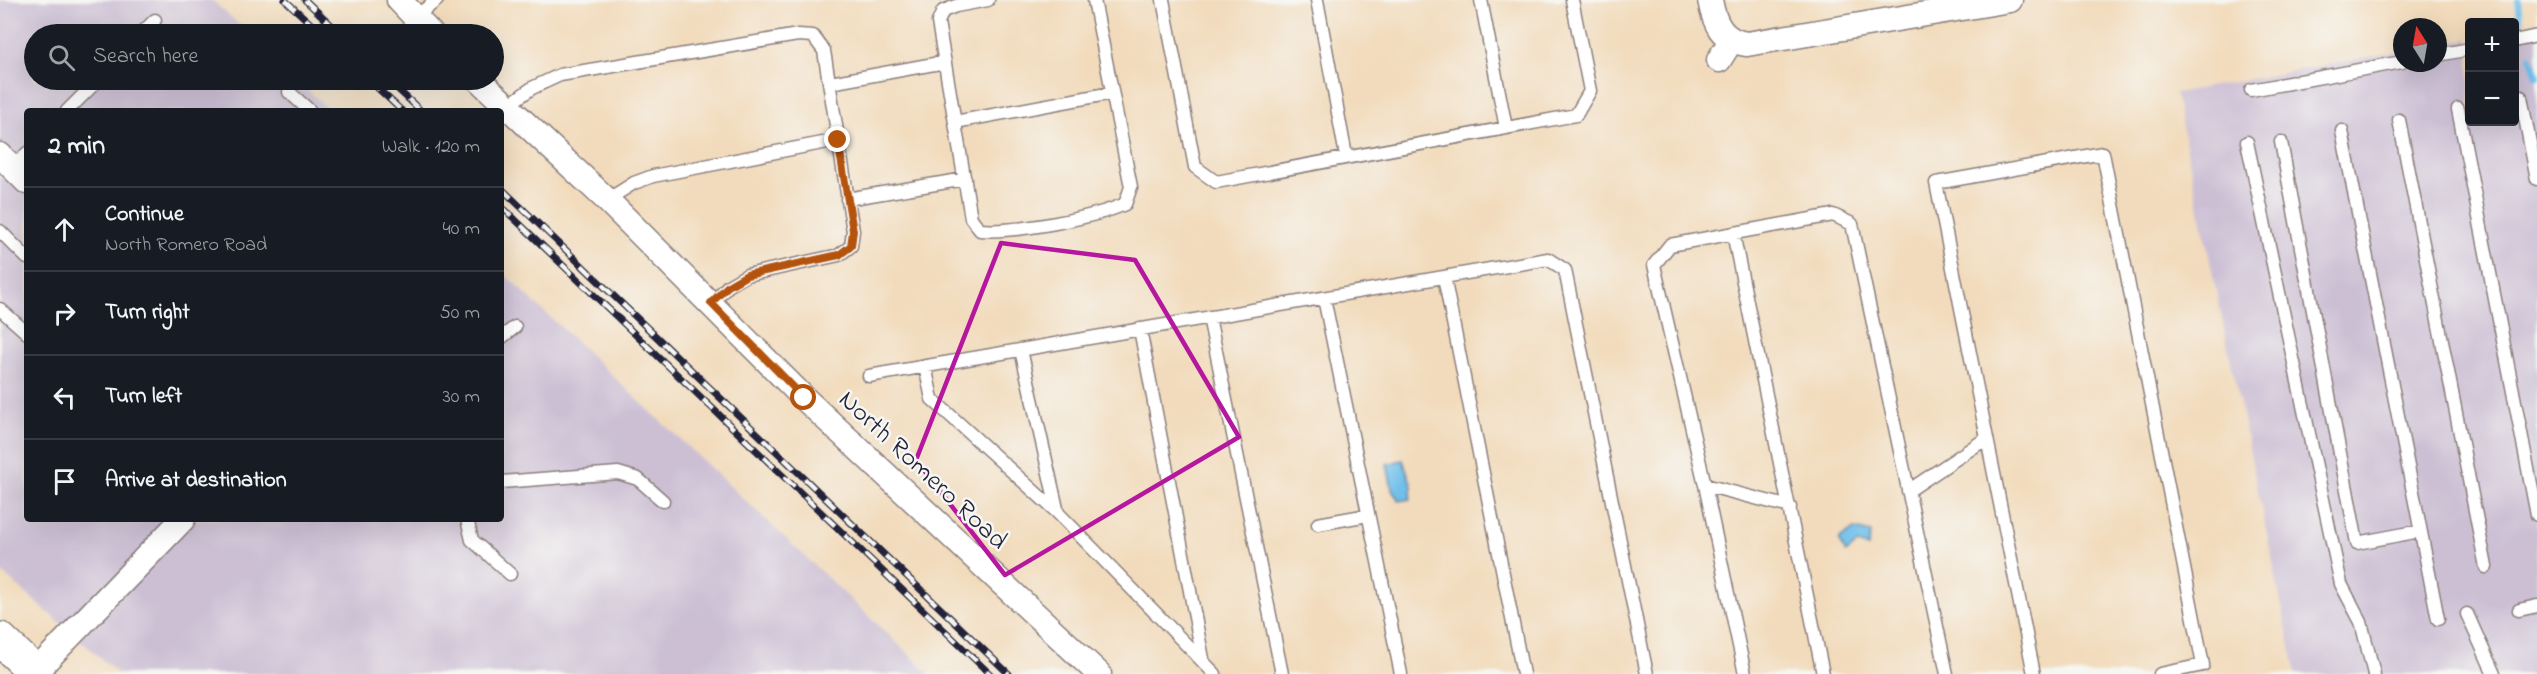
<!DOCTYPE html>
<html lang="en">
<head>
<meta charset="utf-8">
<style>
  :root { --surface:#171b24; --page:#242831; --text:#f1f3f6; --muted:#9ea1a6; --line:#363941 }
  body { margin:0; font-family:"Indie Flower",sans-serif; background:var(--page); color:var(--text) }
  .controls { position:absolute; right:18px; top:18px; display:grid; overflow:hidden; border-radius:6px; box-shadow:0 6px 24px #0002 }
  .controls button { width:54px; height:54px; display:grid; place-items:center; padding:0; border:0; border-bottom:2px solid var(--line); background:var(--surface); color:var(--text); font:30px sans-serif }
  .compass { position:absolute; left:2393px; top:18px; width:54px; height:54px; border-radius:50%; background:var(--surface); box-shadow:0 6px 24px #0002; rotate:349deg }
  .stop { position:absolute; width:18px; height:18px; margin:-14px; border:4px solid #b45309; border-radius:50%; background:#fff }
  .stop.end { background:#b45309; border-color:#fff; box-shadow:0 2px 6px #0008 }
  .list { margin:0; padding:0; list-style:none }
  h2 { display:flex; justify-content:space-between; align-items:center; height:78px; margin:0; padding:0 24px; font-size:26px }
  h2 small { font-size:20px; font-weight:400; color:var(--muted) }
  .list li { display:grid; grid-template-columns:39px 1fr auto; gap:18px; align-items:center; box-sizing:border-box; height:84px; padding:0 24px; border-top:2px solid var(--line) }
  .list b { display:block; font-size:22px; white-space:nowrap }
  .list p { margin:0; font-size:20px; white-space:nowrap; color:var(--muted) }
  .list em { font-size:20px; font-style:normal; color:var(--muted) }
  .icon { flex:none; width:33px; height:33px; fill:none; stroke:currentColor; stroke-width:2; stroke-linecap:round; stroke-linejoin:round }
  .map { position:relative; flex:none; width:2537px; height:674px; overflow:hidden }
  .search { position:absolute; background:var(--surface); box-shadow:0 6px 24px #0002; left:24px; top:24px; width:480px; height:66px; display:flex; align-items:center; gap:15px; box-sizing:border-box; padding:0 21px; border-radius:33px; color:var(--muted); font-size:22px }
  .panel { position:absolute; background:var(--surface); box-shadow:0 6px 24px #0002; left:24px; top:108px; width:480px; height:414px; border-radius:6px }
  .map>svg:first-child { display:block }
</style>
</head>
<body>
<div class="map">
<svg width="2537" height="674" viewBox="0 0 2537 674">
  <rect width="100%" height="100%" fill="#f6f6f2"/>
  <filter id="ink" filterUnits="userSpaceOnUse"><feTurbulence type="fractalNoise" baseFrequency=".0167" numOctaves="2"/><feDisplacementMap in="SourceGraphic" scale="12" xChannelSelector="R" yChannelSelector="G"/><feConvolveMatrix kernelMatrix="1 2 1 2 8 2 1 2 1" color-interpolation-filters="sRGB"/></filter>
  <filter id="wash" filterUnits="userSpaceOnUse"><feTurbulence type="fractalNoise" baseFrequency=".008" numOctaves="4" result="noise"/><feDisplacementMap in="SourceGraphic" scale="24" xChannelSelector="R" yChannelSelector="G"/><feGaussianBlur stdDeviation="1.35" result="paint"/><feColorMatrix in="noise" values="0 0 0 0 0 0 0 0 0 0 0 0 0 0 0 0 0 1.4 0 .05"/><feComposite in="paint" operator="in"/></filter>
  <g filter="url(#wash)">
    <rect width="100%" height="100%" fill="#f2dbbc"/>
    <path fill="#ccbfd4" d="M0,0H212L249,34H34V80H297L330,111H27V519H501V271L930,674H119L0,571Z
      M2537,26V674H2296L2175,93L2402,51V63H2438V45L2469,39L2470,122H2514L2515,31Z"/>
    <path fill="#6fc0ea" stroke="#487192" stroke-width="1.5" d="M1403,460L1412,486L1410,499L1399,501L1392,489L1387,464Z
      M1854,529L1871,533L1868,547L1857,544L1846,553L1838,540Z"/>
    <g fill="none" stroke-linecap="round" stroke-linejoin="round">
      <path stroke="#6fc0ea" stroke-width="6" d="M2518,0L2521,26
        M2530,56L2537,76"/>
    </g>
  </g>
  <g filter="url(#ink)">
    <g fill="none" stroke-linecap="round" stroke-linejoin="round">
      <defs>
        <path id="lane" d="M988,0L956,6L943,11L938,22L971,218L980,230C1015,233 1093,218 1125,204L1131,187L1094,0
          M1163,0L1195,167L1216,182L1576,115L1590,91L1572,0
          M1317,0L1346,156
          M1481,0L1506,128
          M414,18L437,0
          M141,34L155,20
          M2514,41L2537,36
          M2438,55L2470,49
          M830,83L945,62
          M2251,90L2402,62
          M289,92L310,111
          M2521,97L2537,179
          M507,106L532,88L560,75L798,35L813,36L824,51L853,231L851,246L839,255L747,275L728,286L712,303
          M2458,109L2537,515
          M67,111L98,80
          M2399,120L2486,567
          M955,122L1112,93
          M2342,131L2438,619
          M2247,142L2341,584L2361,622L2374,674
          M2281,142L2357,543L2420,531
          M13,168L27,153
          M847,199L965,179
          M607,200L634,183L653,176L838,140
          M0,231L27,258
          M1733,233L1823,674
          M1444,277L1523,674
          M1324,298L1401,674
          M0,309L27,333
          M1209,317L1282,674
          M1140,329L1203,659
          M501,338L515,327
          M1021,350L1058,513
          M925,366L932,399L1058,513L1215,674
          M869,376L1548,259L1565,270L1647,674
          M501,482L618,473L638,479L663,501
          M1705,485L1790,507
          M1908,491L1987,438
          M467,519L472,540L510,574
          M1318,524L1368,515
          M2519,610L2537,606
          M2467,614L2494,674
          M1745,674L1705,485L1654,265L1670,245L1833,215L1852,224L1947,674
          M2034,674L1936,183L2103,153L2203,665L2160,674"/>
        <path id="street" d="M399,0L431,34
          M1710,0C1714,23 1722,41 1747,44L2010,0
          M1719,60L1731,41
          M479,80L607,200L804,398L1099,674
          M0,155L27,182
          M35,672L183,519"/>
        <path id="secondary" d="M0,639L37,674"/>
      </defs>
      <use href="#lane" stroke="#8a7e7c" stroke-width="15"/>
      <use href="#street" stroke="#8a7e7c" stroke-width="27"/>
      <use href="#secondary" stroke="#8a7e7c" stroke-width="36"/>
      <use href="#lane" stroke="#fff" stroke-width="12"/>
      <use href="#street" stroke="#fff" stroke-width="24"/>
      <use href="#secondary" stroke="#fff" stroke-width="33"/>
      <defs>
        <path id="rail" d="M285,0L322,34
          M305,0L341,34
          M369,80L402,111
          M388,80L421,111
          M501,188L1009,674
          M501,206L990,674"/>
      </defs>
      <use href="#rail" stroke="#22223b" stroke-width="7"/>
      <use href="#rail" stroke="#f6f6f2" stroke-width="4.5" stroke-dasharray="14" stroke-linecap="butt"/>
    </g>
  </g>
  <g fill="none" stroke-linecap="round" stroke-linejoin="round" filter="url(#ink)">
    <path stroke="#b45309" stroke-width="8" d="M804,398L711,303L728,286L747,275L839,255L851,246L853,231L838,140"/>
  </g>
  <path fill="none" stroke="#b5179e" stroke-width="4.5" stroke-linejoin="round" d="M1001,243L1135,260L1239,437L1005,575L916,460Z"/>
  <g text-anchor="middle" stroke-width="5" stroke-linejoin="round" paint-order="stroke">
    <g font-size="27" fill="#22223b" stroke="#f6f6f2">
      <text transform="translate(924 469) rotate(43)" y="9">North Romero Road</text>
    </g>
  </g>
</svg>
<div class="controls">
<button>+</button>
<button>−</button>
</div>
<svg class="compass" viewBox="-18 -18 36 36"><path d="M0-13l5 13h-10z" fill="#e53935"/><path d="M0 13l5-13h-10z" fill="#9ea1a6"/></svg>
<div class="stop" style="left:804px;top:398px"></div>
<div class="stop end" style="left:838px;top:140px"></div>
<div class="search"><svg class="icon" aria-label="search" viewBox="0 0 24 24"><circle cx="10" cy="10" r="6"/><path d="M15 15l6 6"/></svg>Search here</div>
<section class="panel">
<h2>2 min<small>Walk · 120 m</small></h2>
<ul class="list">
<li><svg class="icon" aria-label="ahead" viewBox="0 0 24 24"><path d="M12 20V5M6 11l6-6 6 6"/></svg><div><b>Continue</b><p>North Romero Road</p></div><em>40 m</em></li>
<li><svg class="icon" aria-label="right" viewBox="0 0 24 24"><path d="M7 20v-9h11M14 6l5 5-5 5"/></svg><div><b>Turn right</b></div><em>50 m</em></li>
<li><svg class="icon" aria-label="left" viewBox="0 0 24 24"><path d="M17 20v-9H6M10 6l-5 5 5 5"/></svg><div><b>Turn left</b></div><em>30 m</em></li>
<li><svg class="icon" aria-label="arrive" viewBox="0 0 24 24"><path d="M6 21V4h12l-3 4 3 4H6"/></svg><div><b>Arrive at destination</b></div></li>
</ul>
</section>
</div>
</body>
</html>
